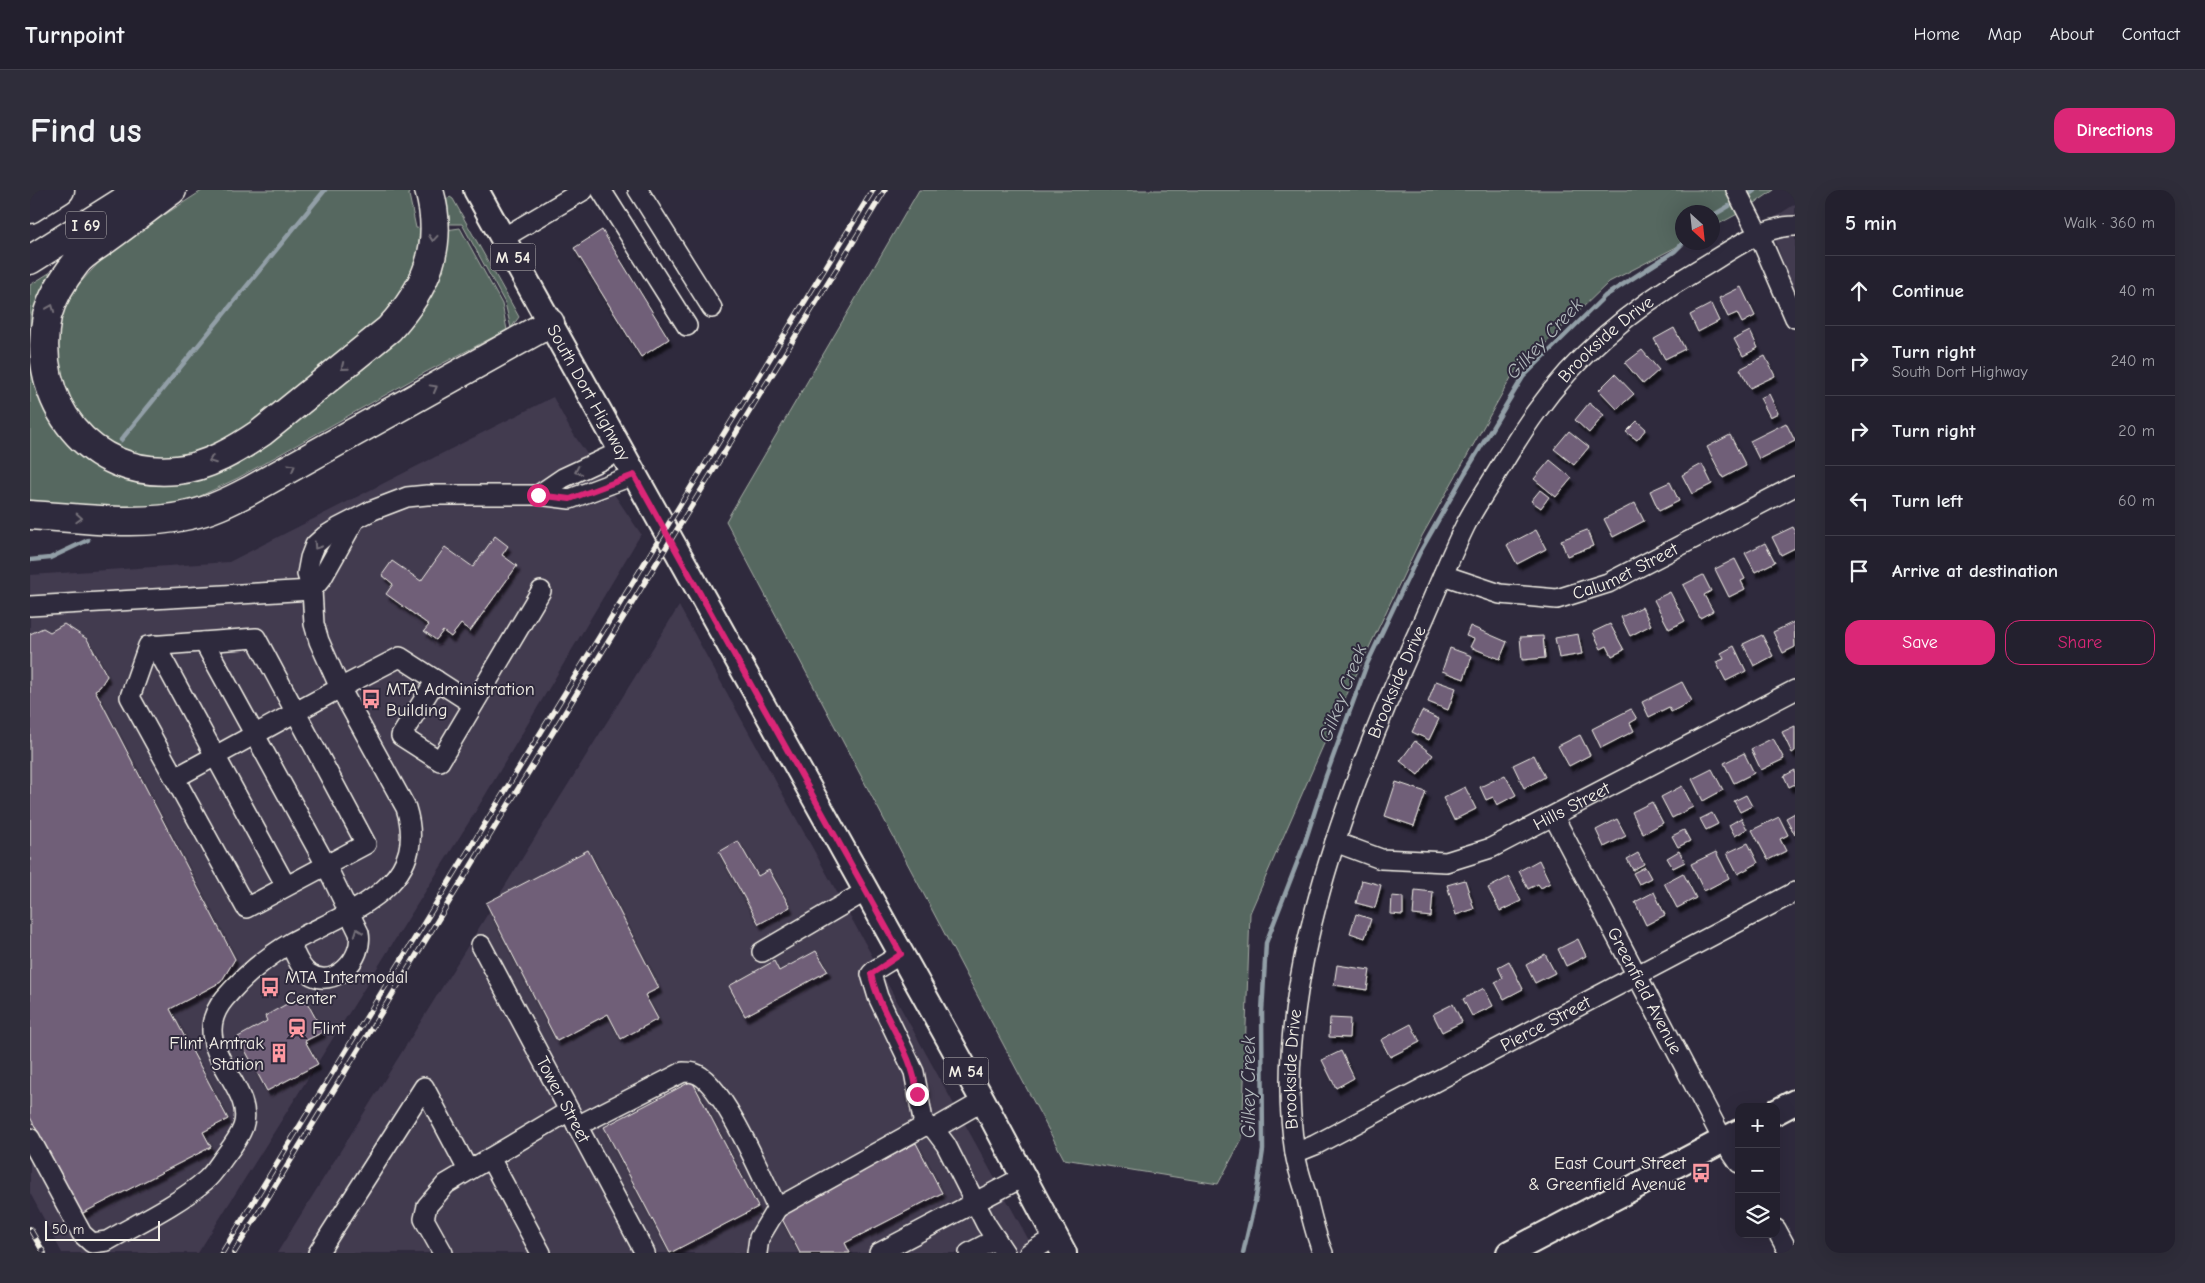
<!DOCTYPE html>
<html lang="en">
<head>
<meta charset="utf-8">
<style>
  :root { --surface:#23202e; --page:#2f2d3a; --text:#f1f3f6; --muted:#a3a3aa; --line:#403e4a; --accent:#db2777 }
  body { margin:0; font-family:"Comic Neue",sans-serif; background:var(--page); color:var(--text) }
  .controls { position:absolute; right:15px; bottom:15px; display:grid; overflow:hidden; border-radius:10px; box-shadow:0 5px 20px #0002 }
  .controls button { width:45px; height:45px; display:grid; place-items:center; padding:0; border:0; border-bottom:1px solid var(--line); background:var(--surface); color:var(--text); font:25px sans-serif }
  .compass { position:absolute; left:1645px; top:15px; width:45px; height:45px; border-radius:50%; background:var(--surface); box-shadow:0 5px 20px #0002; rotate:153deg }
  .scale { position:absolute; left:15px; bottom:12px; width:115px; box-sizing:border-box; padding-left:5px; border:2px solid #f4f1e8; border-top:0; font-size:14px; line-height:18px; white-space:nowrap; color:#f4f1e8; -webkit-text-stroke:4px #2f2a3d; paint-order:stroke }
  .stop { position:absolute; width:15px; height:15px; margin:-11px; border:4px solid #db2777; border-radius:50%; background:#fff }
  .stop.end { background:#db2777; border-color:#fff; box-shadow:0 1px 5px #0008 }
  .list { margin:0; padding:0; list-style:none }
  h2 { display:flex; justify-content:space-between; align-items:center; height:65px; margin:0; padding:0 20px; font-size:21px }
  h2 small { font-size:16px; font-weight:400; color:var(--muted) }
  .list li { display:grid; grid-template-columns:32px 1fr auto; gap:15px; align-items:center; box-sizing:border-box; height:70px; padding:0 20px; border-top:1px solid var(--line) }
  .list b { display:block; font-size:19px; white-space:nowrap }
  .list p { margin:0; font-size:16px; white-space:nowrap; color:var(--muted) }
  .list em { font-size:16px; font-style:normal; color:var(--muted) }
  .actions { display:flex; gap:10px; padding:15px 20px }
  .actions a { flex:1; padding:11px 0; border:1px solid var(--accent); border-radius:15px; text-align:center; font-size:18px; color:var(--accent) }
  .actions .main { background:var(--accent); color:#fff }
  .icon { flex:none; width:28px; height:28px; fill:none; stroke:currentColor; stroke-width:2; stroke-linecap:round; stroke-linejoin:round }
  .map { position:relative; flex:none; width:1765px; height:1063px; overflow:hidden; border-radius:15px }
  header { display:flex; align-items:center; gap:30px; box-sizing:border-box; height:70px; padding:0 25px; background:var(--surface); border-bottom:1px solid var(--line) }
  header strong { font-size:24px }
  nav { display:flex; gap:28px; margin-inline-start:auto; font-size:18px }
  .intro { display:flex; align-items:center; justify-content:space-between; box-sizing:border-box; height:120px; padding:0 30px }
  h1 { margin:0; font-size:35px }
  .button { padding:12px 22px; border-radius:15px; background:var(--accent); color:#fff; font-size:18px; font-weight:700 }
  main { display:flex; gap:30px; padding:0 30px }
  aside { flex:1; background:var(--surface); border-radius:15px; box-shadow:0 5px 20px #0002 }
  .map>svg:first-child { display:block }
</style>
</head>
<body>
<header>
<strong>Turnpoint</strong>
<nav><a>Home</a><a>Map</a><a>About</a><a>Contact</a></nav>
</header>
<div class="intro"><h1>Find us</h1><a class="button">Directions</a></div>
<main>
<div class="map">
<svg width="1765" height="1063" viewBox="0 0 1765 1063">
  <defs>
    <filter id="shadow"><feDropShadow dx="3" dy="5.5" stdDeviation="1" flood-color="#0009"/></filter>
  </defs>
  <rect width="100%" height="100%" fill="#2f2a3d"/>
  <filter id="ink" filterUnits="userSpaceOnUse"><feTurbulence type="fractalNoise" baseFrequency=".02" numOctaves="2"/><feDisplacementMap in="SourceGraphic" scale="10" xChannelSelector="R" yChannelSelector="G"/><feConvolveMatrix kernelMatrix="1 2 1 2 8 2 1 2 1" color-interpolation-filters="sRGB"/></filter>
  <g filter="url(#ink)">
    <path fill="#423a4f" d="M1765,14V108L1739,31Z
      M523,207L540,239L611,344L444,624L168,1063H32L0,1003V385L199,372Z
      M649,416L1006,1063H247Z"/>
    <path fill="#566860" stroke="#a5aca4" d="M173,0H378L386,38L393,39L388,70L374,101L345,134L226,231L204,246L183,256L163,264L143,268H123L83,258L52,233L27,181V141L33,121L41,103L72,69L94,51Z
      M889,0H1744L1715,20L1683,37L1682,22H1652L1654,53L1579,92L1482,186L1392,346L1300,540L1220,723L1212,949L1188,994L1034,969L696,331Z
      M420,7L423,9L489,127L481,138L475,113L432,34H415L414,10Z
      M430,38L472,114L477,140L396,182L208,288L160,311L136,317L114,319L0,314V95L32,75L14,212L140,291L339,167L416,40Z"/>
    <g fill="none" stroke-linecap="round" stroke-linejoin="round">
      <path stroke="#929fa7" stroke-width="4.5" d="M1721,3L1725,0
        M1682,26L1699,16
        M91,250L295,0
        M0,370L20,368L58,350
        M1213,1063L1226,1007L1233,960L1232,822L1236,753L1274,655L1296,586L1337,474L1389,364L1435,283L1493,187L1575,106L1645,61L1654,52"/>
    </g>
    <path fill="#6f5e78" stroke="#f4f1e8" filter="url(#shadow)" d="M572,40L639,149L611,167L544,58Z
      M1711,97L1725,126L1712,133L1707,123L1698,127L1689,108Z
      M1681,114L1689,131L1668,142L1660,125Z
      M1644,138L1655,159L1635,169L1624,149Z
      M1720,141L1728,158L1713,166L1704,149Z
      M1612,160L1629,180L1613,194L1595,173Z
      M1735,166L1745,186L1720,198L1710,179Z
      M1585,184L1604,204L1587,219L1569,200Z
      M1739,204L1748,223L1740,227L1730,208Z
      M1559,213L1574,225L1559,243L1545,230Z
      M1607,231L1616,239L1607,250L1596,242Z
      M1756,233L1765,251L1729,269L1720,251Z
      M1539,241L1559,257L1544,275L1524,259Z
      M1700,245L1716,276L1693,288L1677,257Z
      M1520,270L1542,288L1526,307L1504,289Z
      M1672,274L1682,294L1662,304L1652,285Z
      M1640,292L1649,311L1629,321L1620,301Z
      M1510,300L1519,307L1511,318L1501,311Z
      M1605,313L1614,331L1583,347L1574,329Z
      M1763,337L1765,341V358L1751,365L1742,347Z
      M1506,340L1516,359L1487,374L1477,355Z
      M1557,340L1563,356L1537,366L1531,350Z
      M465,346L478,356L472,365L487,376L440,441L431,434L421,447L413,441L406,450L394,441L399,435L356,404L363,394L352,385L362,371L391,391L415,357L443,377Z
      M1735,353L1745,372L1725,382L1715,363Z
      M1705,369L1715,389L1711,391L1715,399L1699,407L1685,379Z
      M1673,385L1681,401L1674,405L1683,421L1670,428L1653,395Z
      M1640,402L1655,431L1639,439L1624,410Z
      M1612,417L1621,435L1600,446L1591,427Z
      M1764,432L1765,457L1753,463L1743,442Z
      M34,434L57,449L77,486L70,497L65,500L205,769L191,792L140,819L198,929L173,942L181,957L51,1024L0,927V444L13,438L20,442Z
      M1580,434L1594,460L1582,466L1577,456L1571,459L1563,442Z
      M1440,436L1477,452L1470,469L1440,457L1444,449L1436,446Z
      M1548,444L1552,464L1529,468L1525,448Z
      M1732,445L1743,466L1724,476L1713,454Z
      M1513,446L1515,468L1492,470L1490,447Z
      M1704,456L1716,481L1696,491L1686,472L1694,469L1691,463Z
      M1420,458L1442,466L1434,489L1412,481Z
      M1406,491L1426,498L1418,520L1398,512Z
      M1652,492L1662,511L1641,522L1639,517L1619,527L1612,512Z
      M1601,519L1607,529L1600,533L1604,541L1571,558L1562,539Z
      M1392,521L1409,529L1399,550L1382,542Z
      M1765,536V561L1762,563L1752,542Z
      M1550,545L1560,565L1539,576L1528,556Z
      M1743,548L1754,569L1731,580L1721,559Z
      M1385,551L1403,565L1388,585L1370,571Z
      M1714,563L1724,583L1704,593L1694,573Z
      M1504,565L1515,587L1494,598L1483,575Z
      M1682,579L1693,600L1673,611L1662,589Z
      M1765,580V594L1759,597L1754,586Z
      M1475,585L1486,605L1467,615L1463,607L1456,610L1450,597Z
      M1366,592L1396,602L1384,636L1355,626Z
      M1652,596L1663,617L1642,628L1631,607Z
      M1435,597L1446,619L1424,630L1413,608Z
      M1716,605L1722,616L1710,622L1704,611Z
      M1622,612L1633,633L1613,644L1602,622Z
      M1682,623L1688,634L1676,640L1670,629Z
      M1765,623V645L1756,628Z
      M1749,627L1758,645L1750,649L1756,661L1738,670L1722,640Z
      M1711,628L1717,639L1705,646L1699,635Z
      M1587,629L1596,646L1574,657L1566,640Z
      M1654,640L1660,651L1648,657L1642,646Z
      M708,651L728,686L739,680L760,717L729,734L689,662Z
      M1718,653L1728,673L1708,684L1697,663Z
      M558,660L629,798L615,805L628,829L591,849L578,824L527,851L456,713Z
      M1649,661L1655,672L1643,678L1637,668Z
      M1686,662L1699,688L1674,701L1661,674Z
      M1608,663L1614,674L1603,680L1597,669Z
      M1509,670L1520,693L1511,698L1508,694L1498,699L1489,681Z
      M1615,677L1621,688L1609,694L1603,683Z
      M1653,683L1666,708L1647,718L1634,693Z
      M1479,687L1491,711L1470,721L1458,698Z
      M1332,690L1351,695L1345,718L1326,713Z
      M1435,690L1444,719L1426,725L1417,695Z
      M1385,700L1403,702L1401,727L1383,725Z
      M1624,702L1635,725L1616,735L1605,712Z
      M1362,706L1373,707V725L1361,724Z
      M1326,724L1341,729L1335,748L1320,743Z
      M1548,749L1556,766L1536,776L1528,759Z
      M786,761L798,781L715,826L699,796L744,771L749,781Z
      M1515,764L1525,783L1505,793L1496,775Z
      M1479,771L1493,799L1474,809L1465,792L1473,788L1468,777Z
      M1307,775L1340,780L1337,800L1304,795Z
      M1454,798L1463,816L1442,826L1433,809Z
      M273,805L293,842L275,851L288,874L237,901L208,847L237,831L235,826Z
      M1423,814L1432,832L1412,842L1403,824Z
      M1300,828L1320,829L1319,848L1299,847Z
      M1381,834L1390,852L1360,867L1351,850Z
      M1311,861L1324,888L1306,898L1292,870Z
      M662,891L728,1017L640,1063L574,937Z
      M886,953L912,1003L815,1053L820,1063H770L750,1025Z"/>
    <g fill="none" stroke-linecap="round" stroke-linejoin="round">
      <defs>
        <g id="minor">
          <path d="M571,0L657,136"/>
          <path d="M608,0L682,118"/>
          <path d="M1706,0L1729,45L1765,128"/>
          <path d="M473,48L554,0"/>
          <path d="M508,305L533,288L591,261"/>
          <path id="s1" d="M1413,385L1470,404L1527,409L1578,393L1765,296"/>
          <path d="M0,416L282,400L292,388L324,331"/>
          <path d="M226,448L336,654L216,718L100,507L118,456Z"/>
          <path d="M174,452L296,675L329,743C334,768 304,801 278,783C269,777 265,763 260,754"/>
          <path d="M125,455L256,696"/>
          <path d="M406,490L371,546L410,571L511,401"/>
          <path d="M145,588L310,498L370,467L443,514"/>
          <path id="s2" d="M1524,627L1693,950L1709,973"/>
          <path id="s3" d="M1305,652L1351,669L1416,672L1461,658L1765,500"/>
          <path id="s4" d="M451,755L615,1063"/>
          <path d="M732,762L836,701"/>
          <path d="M871,764L845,780L841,784L848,807L884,882L893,930L896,935L904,939L916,955L956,1034L975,1063"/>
          <path d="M547,936L653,882C656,882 661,882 664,883C692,890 734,991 747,1018L729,1048L727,1063"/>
          <path d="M904,939L953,911"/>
          <path d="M0,948L52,1044L62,1053L77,1051C110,1032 147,1015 176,990C184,983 189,974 195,966C202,957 209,948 213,937C227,895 153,857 195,808C213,787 238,766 262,752C316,722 401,698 376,618L310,498L289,451L284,434L282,400L277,384L280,368L285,355L295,346L308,338L343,320L377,307L397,305H508L540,309L604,285"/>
          <path id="s5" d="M1265,963L1285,955L1765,702"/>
          <path d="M460,968L511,1063"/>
          <path d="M747,1018L896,935"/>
          <path d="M1746,1039L1759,1063"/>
          <path d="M288,1063L394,897L438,980"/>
          <path d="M413,1063L394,1029L397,1016L416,994L539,921"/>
          <path d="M849,1063L993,987"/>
          <path d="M939,1063L966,1049"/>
          <path d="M999,1063L1025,1047"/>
          <path id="s6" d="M1293,1063C1285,1044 1281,1025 1276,1004C1272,991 1267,977 1265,963C1239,800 1319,596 1385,449C1402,412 1417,373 1435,336C1442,322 1451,308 1460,294C1475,270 1489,245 1506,222C1548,163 1604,117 1666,81C1696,64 1730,36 1765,36"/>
        </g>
        <g id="major">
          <path id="s7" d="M446,0L952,909L1034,1063"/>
          <path d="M1746,922L1765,912"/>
          <path d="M1479,1063L1709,942"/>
        </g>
        <path id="highway" d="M142,0C119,17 96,35 72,52C64,58 52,65 46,73C34,88 22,108 17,126C0,212 60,289 147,280C178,277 207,259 232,242L359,139C396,99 415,56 399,0
          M0,19L30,0
          M0,70L111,0
          M0,325C52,328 108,337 159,325C180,321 200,311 219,301L520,133"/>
      </defs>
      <use href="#minor" stroke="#f4f1e8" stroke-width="22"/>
      <use href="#major" stroke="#f4f1e8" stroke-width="28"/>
      <use href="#highway" stroke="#f4f1e8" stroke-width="31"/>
      <use href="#minor" stroke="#2f2a3d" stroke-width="19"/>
      <use href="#major" stroke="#2f2a3d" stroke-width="24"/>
      <use href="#highway" stroke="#2f2a3d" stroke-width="28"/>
      <defs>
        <path id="rail" d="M0,1039L14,1063
          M192,1063L843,0
          M204,1063L855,0"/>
      </defs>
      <use href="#rail" stroke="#f4f1e8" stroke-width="5.5"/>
      <use href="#rail" stroke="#2f2a3d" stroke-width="4" stroke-dasharray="11" stroke-linecap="butt"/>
    </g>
    <defs><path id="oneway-chevron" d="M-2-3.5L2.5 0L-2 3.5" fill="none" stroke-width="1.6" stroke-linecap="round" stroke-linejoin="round" transform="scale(1.25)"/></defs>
    <g stroke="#747079">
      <use href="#oneway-chevron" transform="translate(403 48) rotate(95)"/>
      <use href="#oneway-chevron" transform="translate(21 118) rotate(-68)"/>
      <use href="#oneway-chevron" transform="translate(314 177) rotate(141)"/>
      <use href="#oneway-chevron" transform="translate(404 198) rotate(-29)"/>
      <use href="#oneway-chevron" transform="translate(182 270) rotate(159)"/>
      <use href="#oneway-chevron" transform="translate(262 277) rotate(-29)"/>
      <use href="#oneway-chevron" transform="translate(548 281) rotate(155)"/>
      <use href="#oneway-chevron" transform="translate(49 328) rotate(3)"/>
      <use href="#oneway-chevron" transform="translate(287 356) rotate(124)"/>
      <use href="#oneway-chevron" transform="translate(328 742) rotate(-110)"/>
    </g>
  </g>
  <g fill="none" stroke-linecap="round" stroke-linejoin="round" filter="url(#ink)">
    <path stroke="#db2777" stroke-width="6" d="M508,305L540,309L604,285L871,764L841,784C850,826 883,860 887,904"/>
  </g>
  <defs>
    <symbol id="bus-bare" viewBox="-9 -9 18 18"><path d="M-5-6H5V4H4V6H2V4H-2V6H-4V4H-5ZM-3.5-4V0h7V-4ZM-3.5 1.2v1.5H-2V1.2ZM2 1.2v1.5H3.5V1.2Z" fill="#ff9aa2" stroke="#2f2a3d" stroke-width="2.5" paint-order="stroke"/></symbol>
    <symbol id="station-bare" viewBox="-9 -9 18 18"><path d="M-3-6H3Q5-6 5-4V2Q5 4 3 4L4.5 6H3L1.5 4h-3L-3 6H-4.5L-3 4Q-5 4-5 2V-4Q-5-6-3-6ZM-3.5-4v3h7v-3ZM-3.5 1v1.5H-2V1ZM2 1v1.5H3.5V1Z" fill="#ff9aa2" stroke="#2f2a3d" stroke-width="2.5" paint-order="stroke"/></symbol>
    <symbol id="building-bare" viewBox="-9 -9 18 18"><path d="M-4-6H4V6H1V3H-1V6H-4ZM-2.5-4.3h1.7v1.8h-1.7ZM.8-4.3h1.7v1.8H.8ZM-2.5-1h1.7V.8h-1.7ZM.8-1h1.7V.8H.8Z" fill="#ff9aa2" stroke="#2f2a3d" stroke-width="2.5" paint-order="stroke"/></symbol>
  </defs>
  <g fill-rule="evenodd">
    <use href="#bus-bare" x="327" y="495" width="28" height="28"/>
    <use href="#bus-bare" x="226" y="783" width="28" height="28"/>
    <use href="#station-bare" x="253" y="824" width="28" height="28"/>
    <use href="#building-bare" x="235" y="849" width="28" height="28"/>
    <use href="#bus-bare" x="1657" y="969" width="28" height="28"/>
  </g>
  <g text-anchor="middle" stroke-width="4" stroke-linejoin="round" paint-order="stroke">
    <g fill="#2f2a3d" stroke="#b9b5b5" stroke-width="1">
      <rect x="36" y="21.5" width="40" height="27" rx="4"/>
      <rect x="460.5" y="53.5" width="45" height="27" rx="4"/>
      <rect x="913.5" y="867.5" width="45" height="27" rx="4"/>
    </g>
    <g font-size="16" font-weight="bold" fill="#f4f1e8">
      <text x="56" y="41">I 69</text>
      <text x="483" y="73">M 54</text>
      <text x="936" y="887">M 54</text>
    </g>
    <g font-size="18" fill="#f4f1e8" stroke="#2f2a3d">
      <text dy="6" stroke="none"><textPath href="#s6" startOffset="998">Brookside Drive</textPath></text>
      <text dy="6" stroke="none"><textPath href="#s7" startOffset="232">South Dort Highway</textPath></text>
      <text dy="6" stroke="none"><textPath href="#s1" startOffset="191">Calumet Street</textPath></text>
      <text dy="6" stroke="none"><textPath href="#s6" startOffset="592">Brookside Drive</textPath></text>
      <text dy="6" stroke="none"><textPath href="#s3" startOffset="252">Hills Street</textPath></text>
      <text dy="6" stroke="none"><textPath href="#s2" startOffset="196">Greenfield Avenue</textPath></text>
      <text dy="6" stroke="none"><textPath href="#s5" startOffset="282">Pierce Street</textPath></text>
      <text dy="6" stroke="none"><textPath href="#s6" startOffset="188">Brookside Drive</textPath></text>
      <text dy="6" stroke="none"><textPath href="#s4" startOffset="175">Tower Street</textPath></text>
    </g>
    <g font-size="18" fill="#f4f1e8" stroke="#2f2a3d" text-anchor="start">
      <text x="356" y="505">MTA Administration<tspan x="356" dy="21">Building</tspan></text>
      <text x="255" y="793">MTA Intermodal<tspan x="255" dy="21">Center</tspan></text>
      <text x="282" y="844">Flint</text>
      <text x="234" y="859" text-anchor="end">Flint Amtrak<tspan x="234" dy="21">Station</tspan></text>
      <text x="1656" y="979" text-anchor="end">East Court Street<tspan x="1656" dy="21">&amp; Greenfield Avenue</tspan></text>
    </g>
    <g font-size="19" font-style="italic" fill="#b3babd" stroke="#2f2a3d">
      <text transform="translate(1514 148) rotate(-47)" y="7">Gilkey Creek</text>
      <text transform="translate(1312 503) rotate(-69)" y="7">Gilkey Creek</text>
      <text transform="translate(1218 897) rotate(-90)" y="7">Gilkey Creek</text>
    </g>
  </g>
</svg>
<div class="controls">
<button>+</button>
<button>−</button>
<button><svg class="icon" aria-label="layers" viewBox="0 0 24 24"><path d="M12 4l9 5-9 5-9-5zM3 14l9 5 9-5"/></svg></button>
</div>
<svg class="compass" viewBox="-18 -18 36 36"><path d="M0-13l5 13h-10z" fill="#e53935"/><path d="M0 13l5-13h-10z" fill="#a3a3aa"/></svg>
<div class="scale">50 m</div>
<div class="stop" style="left:508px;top:305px"></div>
<div class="stop end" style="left:887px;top:904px"></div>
</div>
<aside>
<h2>5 min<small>Walk · 360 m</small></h2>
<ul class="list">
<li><svg class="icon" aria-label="ahead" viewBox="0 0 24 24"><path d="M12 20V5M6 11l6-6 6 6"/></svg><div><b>Continue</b></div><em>40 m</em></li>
<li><svg class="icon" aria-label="right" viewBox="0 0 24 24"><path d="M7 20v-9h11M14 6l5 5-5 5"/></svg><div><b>Turn right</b><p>South Dort Highway</p></div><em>240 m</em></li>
<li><svg class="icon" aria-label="right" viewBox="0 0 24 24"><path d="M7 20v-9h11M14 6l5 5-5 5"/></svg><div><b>Turn right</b></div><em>20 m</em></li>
<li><svg class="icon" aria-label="left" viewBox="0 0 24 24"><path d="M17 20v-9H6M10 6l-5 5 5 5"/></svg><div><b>Turn left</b></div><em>60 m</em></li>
<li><svg class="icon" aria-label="arrive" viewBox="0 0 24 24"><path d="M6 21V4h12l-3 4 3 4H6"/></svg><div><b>Arrive at destination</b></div></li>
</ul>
<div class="actions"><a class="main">Save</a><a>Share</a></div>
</aside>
</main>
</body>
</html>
